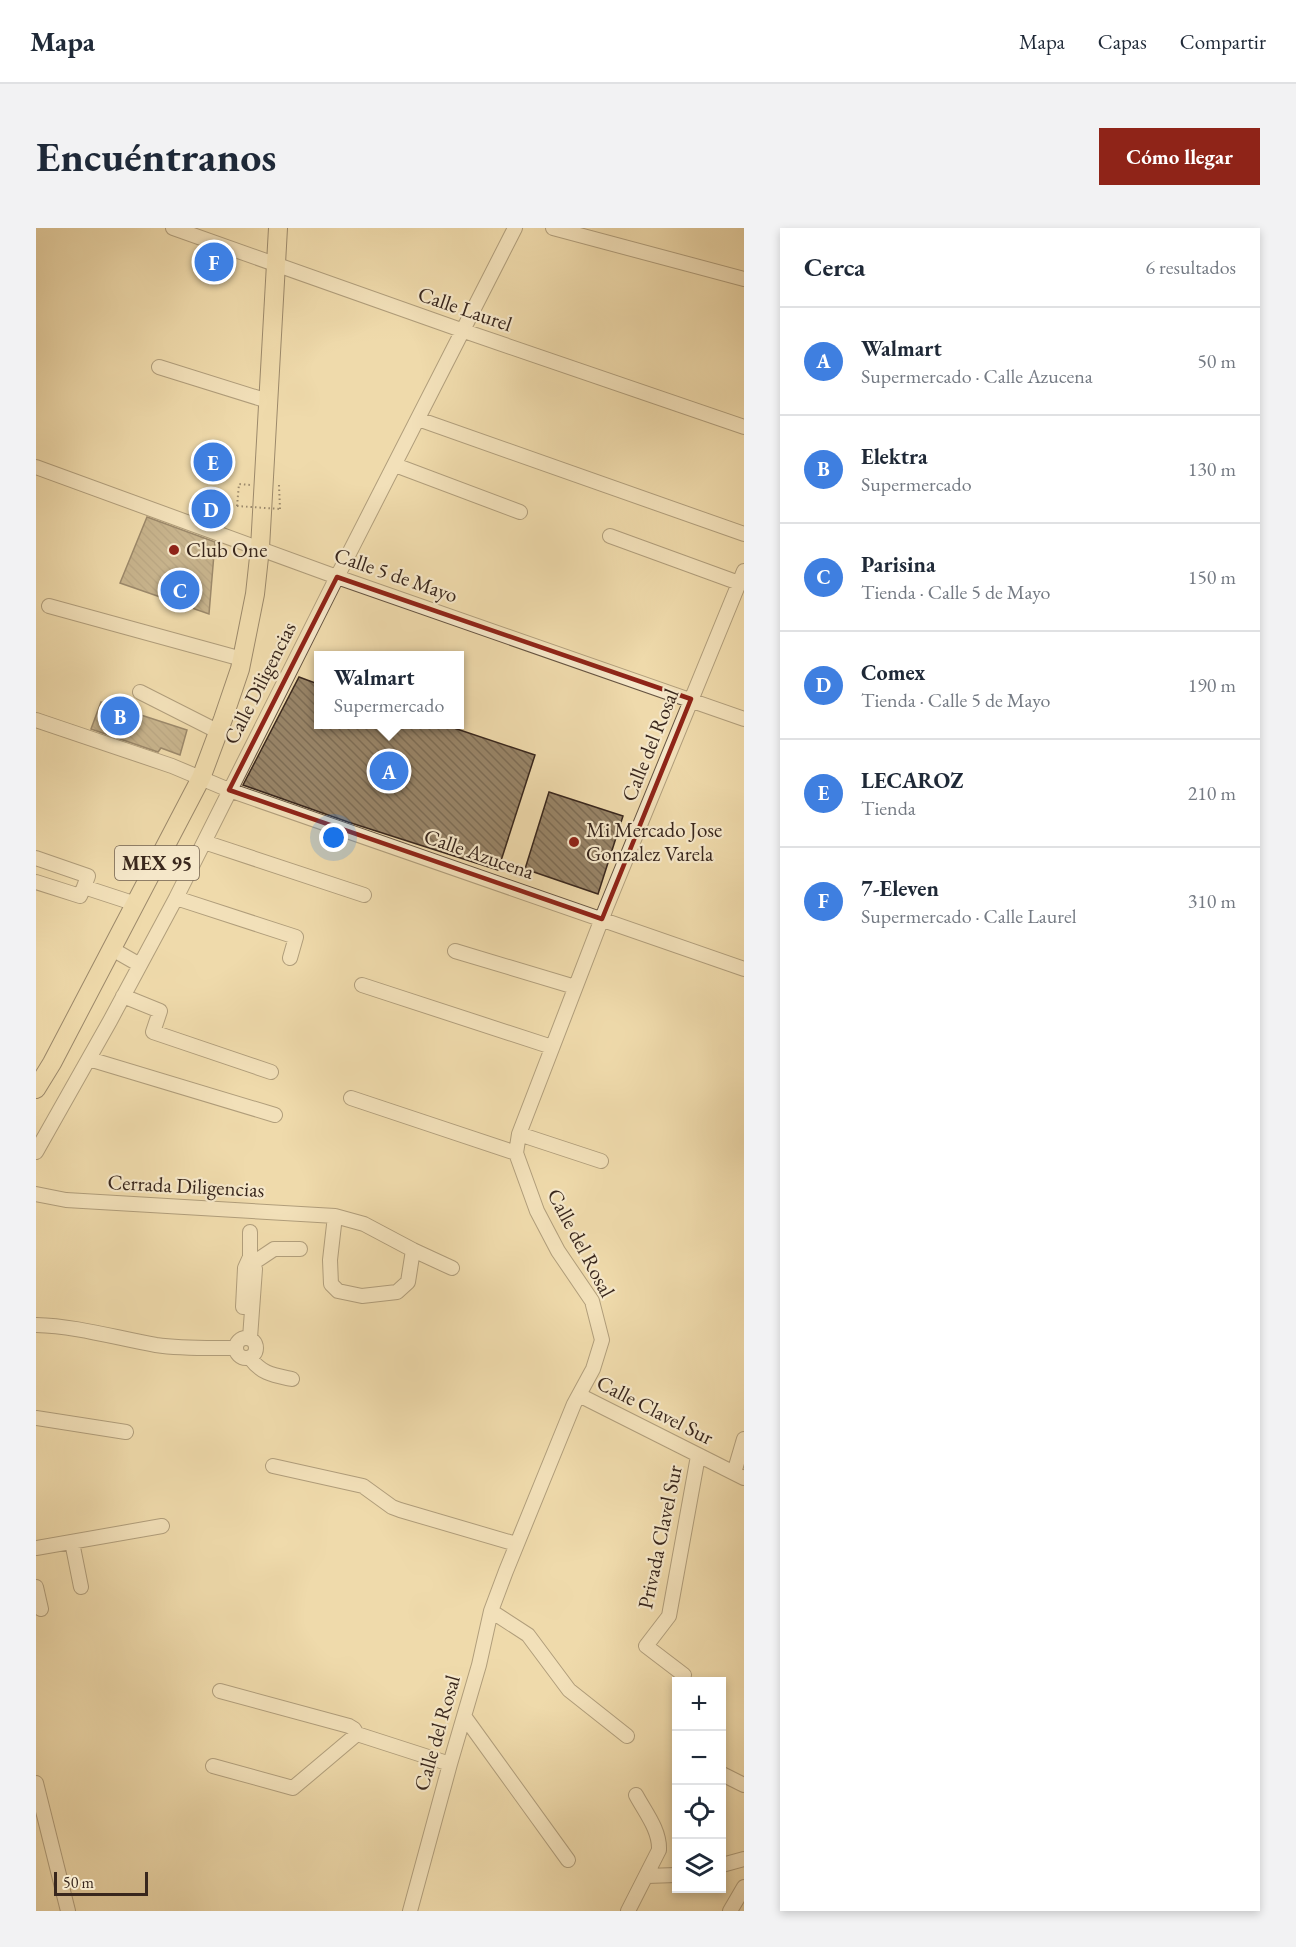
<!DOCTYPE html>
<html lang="es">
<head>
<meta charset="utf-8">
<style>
  :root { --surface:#fff; --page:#f2f2f3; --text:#1f2937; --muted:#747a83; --line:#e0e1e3; --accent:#8f2418 }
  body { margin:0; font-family:"EB Garamond",serif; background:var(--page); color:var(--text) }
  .controls { position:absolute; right:18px; bottom:18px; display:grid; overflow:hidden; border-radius:0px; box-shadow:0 3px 9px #0003 }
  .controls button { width:54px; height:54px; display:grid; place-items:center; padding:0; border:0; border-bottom:2px solid var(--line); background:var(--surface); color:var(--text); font:30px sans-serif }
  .scale { position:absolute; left:18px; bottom:15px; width:94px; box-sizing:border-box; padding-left:6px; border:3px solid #39271d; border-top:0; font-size:16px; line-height:21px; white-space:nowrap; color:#39271d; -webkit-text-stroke:4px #f5e7c9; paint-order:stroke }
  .you { position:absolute; left:298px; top:610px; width:21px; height:21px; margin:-15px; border:4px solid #fff; border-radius:50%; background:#1a73e8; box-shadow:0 0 0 9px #1a73e833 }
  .badge { display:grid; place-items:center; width:39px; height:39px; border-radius:50%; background:var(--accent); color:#fff; font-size:20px; font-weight:700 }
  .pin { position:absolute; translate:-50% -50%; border:3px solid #fff; box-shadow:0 2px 6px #0006 }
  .popup { position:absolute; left:278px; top:423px; width:150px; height:78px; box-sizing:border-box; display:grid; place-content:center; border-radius:0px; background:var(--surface); filter:drop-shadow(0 2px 4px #0005); font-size:20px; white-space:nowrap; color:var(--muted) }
  .popup b { font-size:22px; color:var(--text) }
  .popup::after { content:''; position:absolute; left:50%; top:100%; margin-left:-12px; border:12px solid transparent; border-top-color:var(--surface) }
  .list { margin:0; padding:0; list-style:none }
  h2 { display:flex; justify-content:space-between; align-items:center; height:78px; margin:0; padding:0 24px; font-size:26px }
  h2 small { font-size:20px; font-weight:400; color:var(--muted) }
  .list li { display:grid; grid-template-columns:39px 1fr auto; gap:18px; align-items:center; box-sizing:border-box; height:108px; padding:0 24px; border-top:2px solid var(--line) }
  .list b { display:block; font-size:22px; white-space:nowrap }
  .list p { margin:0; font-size:20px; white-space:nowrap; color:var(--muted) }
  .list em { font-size:20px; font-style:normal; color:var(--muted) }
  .icon { flex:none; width:33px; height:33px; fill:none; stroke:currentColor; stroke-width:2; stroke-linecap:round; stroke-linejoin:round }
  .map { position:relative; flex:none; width:708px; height:1683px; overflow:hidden; border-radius:0px }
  header { display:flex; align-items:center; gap:36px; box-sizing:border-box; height:84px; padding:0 30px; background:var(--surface); border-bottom:2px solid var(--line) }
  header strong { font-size:28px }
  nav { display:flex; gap:33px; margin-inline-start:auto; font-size:21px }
  .intro { display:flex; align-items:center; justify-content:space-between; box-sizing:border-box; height:144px; padding:0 36px }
  h1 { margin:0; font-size:42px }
  .button { padding:15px 27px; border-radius:0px; background:var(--accent); color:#fff; font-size:21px; font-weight:700 }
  main { display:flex; gap:36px; padding:0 36px }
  aside { flex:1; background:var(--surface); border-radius:0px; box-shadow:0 3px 9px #0003 }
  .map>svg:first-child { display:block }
</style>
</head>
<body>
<header>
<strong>Mapa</strong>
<nav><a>Mapa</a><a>Capas</a><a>Compartir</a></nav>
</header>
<div class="intro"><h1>Encuéntranos</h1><a class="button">Cómo llegar</a></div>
<main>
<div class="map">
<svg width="708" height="1683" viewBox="0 0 708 1683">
  <defs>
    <pattern id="building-back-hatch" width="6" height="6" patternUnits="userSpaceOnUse" patternTransform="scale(1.5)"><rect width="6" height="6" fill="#988467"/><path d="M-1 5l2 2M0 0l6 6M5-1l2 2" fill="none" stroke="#7d6c54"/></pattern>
  </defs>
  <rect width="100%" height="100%" fill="#efdaac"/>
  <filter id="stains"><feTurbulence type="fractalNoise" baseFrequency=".00333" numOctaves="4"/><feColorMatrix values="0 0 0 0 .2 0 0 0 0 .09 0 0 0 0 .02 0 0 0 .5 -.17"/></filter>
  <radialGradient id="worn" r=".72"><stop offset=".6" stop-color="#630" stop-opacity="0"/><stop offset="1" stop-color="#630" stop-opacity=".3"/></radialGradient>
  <path fill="url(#building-back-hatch)" stroke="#39271d" stroke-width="1.5" d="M172,22L191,29L184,49L163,41Z
    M166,268L189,276L188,295L181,293V295L160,288Z
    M111,289L179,314L173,386L84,355Z
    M263,449L282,456V496H406L499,527L462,642L312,594L207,557Z
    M65,474L151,502L144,527L125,520L122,524L55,501Z
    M513,564L587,588L562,666L489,641Z"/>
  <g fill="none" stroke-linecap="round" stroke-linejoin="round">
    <defs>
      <path id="minor" d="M137,0L428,103L708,199
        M517,0L708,51
        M123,139L232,173
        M382,191L708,306
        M359,237L484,284
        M0,239L301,349L708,491
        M574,308L703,355
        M13,378L206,431
        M104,464L183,504
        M0,492L136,538L193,562L708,741
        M168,614L328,667
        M0,630L52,648L48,659L100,676
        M0,654L44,668L48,659
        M140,670L260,709L254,730
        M76,721L104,737
        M419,723L539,759
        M326,757L516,819
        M87,768L124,783L117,804L235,844
        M53,831L239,887
        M315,870L480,925
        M483,906L565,933
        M0,924L74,793L140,670L301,349L479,0
        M0,966L30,972L299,988L328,996L377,1022L416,1040
        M299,988L294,1032L295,1056L302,1063L326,1068L361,1064L372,1054L377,1022
        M211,1039L238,1021H264
        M207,1079L209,1040L214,1029
        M0,1097C41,1098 80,1110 120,1117C147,1121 173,1120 200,1120
        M200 1120a10 10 0 1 1 20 0a10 10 0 1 1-20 0Z
        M214,1110L219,1041L214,1029V1004
        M214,1130C226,1146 237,1147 256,1151
        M543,1167L708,1250
        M0,1190L90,1204
        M237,1238L327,1258L356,1279L364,1282L480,1316
        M698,1245L708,1211
        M36,1314L45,1359
        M0,1320L126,1298
        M0,1359L5,1381
        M455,1383L492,1407L533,1462L591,1508
        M648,1447L610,1418L633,1388L662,1228
        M184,1463L313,1498L318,1501L321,1506L414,1536
        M428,1488L532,1632
        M177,1538L257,1560L321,1506
        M686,1546L708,1557
        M0,1555L32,1683
        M686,1637L708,1631
        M611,1648L640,1647
        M374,1683L414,1536L443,1437L455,1383L470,1343L538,1176L557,1141L566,1112L556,1073L522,1023L501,983L480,925L483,906L570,680L708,343
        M592,1683L623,1622C624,1602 609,1584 600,1567
        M694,1683L708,1659"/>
      <path id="major" d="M0,861L16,835L165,550L187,491L204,441L219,366L224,320L242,0"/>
    </defs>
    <use href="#minor" stroke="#665441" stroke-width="16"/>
    <use href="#major" stroke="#39271d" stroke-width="20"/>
    <path stroke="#39271d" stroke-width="2" stroke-dasharray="1.5 3" stroke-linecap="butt" d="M243,257L244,281
      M201,278L203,256L214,257"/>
    <use href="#minor" stroke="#f5e7c9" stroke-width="14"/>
    <use href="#major" stroke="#efdaac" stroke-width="18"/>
    <path stroke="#39271d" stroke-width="2" stroke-dasharray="1.5 3" stroke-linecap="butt" d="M201,278L244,281"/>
  </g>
  <path d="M0 0H708V1683H0ZM301,349L655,471L566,691L193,562Z" fill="#efdaac" fill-opacity=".55" fill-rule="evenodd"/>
  <path fill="none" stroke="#8f2418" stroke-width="4.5" stroke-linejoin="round" d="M301,349L655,471L566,691L193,562Z"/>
  <g fill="#8f2418" stroke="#f5e7c9" stroke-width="2">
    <circle cx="138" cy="322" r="6"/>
    <circle cx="538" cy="614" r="6"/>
  </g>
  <g text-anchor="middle" stroke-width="4.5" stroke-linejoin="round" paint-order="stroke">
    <rect fill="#f5e7c9" stroke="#716151" stroke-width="1.5" x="79" y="618" width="84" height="34" rx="4.5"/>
    <g font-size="20" font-weight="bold" fill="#39271d">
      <text x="121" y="642">MEX 95</text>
    </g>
    <g font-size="21" fill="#39271d" stroke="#f5e7c9">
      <text transform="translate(429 81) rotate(19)" y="7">Calle Laurel</text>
      <text transform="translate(360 347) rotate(19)" y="7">Calle 5 de Mayo</text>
      <text transform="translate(224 455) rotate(-63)" y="7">Calle Diligencias</text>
      <text transform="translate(614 517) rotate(-68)" y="7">Calle del Rosal</text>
      <text transform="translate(443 626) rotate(19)" y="7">Calle Azucena</text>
      <text transform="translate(150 958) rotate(3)" y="7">Cerrada Diligencias</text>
      <text transform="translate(545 1015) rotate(62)" y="7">Calle del Rosal</text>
      <text transform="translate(619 1182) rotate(27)" y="7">Calle Clavel Sur</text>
      <text transform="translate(624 1309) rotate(-78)" y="7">Privada Clavel Sur</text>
      <text transform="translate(401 1505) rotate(-74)" y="7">Calle del Rosal</text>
    </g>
    <g font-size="21" fill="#39271d" stroke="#f5e7c9" text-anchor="start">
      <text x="150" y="329">Club One</text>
      <text x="550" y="609">Mi Mercado Jose<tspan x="550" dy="24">Gonzalez Varela</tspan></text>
    </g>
  </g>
  <rect width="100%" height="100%" filter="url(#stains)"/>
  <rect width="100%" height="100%" fill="url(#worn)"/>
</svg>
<div class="controls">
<button>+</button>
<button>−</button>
<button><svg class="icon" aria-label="locate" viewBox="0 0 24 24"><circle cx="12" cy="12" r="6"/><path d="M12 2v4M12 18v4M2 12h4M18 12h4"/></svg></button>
<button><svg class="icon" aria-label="layers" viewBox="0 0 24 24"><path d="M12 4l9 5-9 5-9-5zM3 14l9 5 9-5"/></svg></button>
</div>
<div class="scale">50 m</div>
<div class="you"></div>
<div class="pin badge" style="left:353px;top:543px;background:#3f7fe0">A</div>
<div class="popup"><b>Walmart</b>Supermercado</div>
<div class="pin badge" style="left:84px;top:488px;background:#3f7fe0">B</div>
<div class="pin badge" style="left:144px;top:362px;background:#3f7fe0">C</div>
<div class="pin badge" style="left:175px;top:281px;background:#3f7fe0">D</div>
<div class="pin badge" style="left:177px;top:234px;background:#3f7fe0">E</div>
<div class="pin badge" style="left:178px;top:34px;background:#3f7fe0">F</div>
</div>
<aside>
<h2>Cerca<small>6 resultados</small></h2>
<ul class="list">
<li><span class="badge" style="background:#3f7fe0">A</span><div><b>Walmart</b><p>Supermercado · Calle Azucena</p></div><em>50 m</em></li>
<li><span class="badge" style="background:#3f7fe0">B</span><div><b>Elektra</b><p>Supermercado</p></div><em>130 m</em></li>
<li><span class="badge" style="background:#3f7fe0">C</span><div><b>Parisina</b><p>Tienda · Calle 5 de Mayo</p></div><em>150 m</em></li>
<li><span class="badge" style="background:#3f7fe0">D</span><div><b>Comex</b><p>Tienda · Calle 5 de Mayo</p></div><em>190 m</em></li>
<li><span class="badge" style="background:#3f7fe0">E</span><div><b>LECAROZ</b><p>Tienda</p></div><em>210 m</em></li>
<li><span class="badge" style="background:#3f7fe0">F</span><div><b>7-Eleven</b><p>Supermercado · Calle Laurel</p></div><em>310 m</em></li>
</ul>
</aside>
</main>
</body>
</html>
